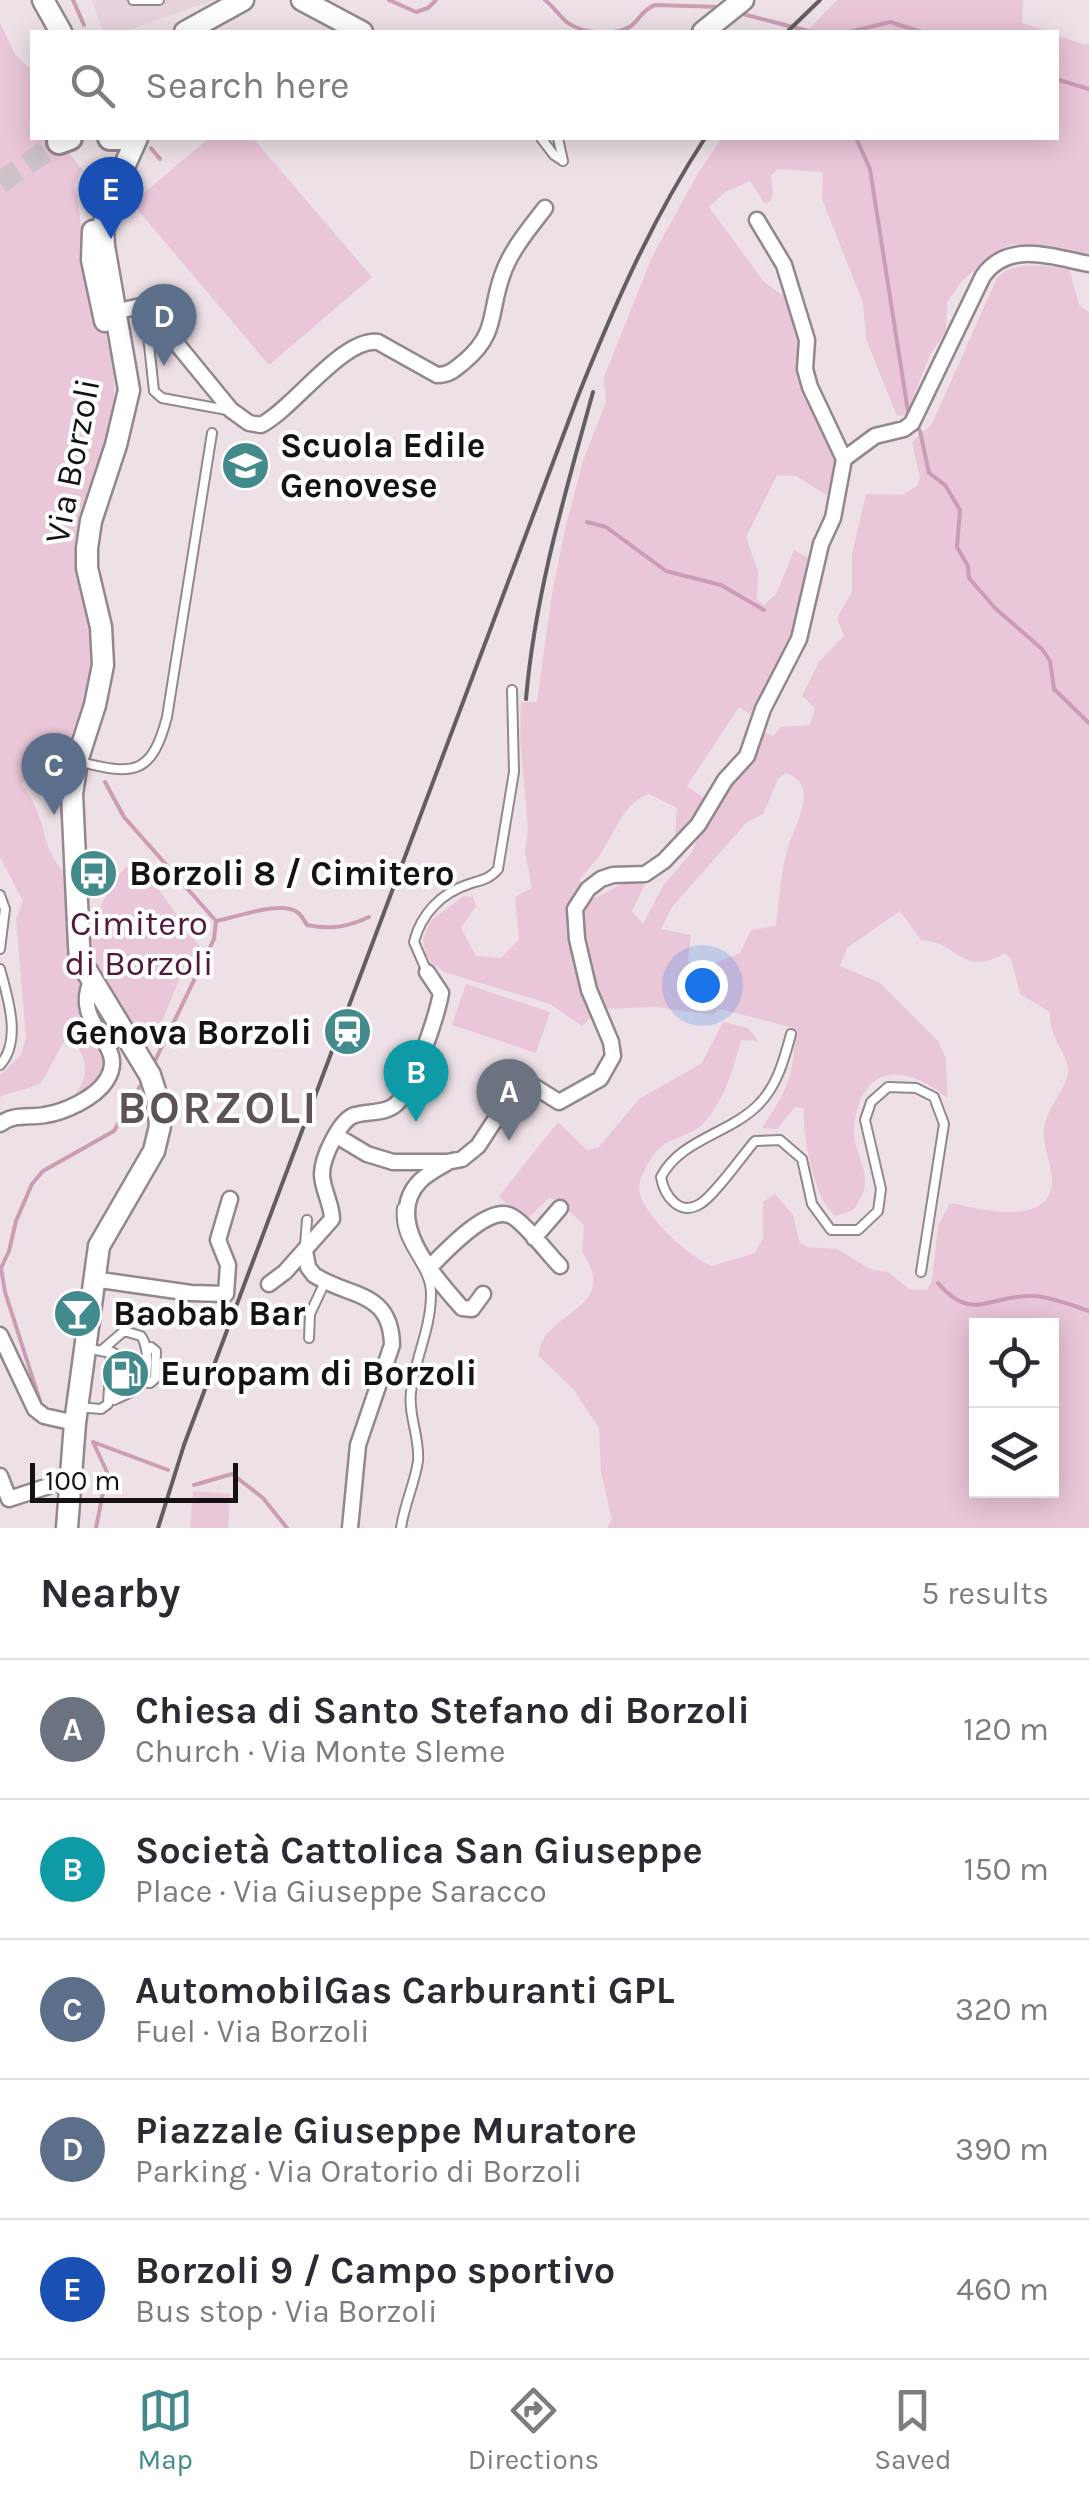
<!DOCTYPE html>
<html lang="en">
<head>
<meta charset="utf-8">
<style>
  :root { --surface:#fff; --page:#f2f2f3; --text:#2b2b33; --muted:#7c7c81; --line:#e1e1e2; --accent:#428a8b }
  body { margin:0; font-family:Karla,sans-serif; background:var(--page); color:var(--text) }
  .controls { position:absolute; right:30px; bottom:30px; display:grid; overflow:hidden; border-radius:0px; box-shadow:0 5px 25px #0003 }
  .controls button { width:90px; height:90px; display:grid; place-items:center; padding:0; border:0; border-bottom:2px solid var(--line); background:var(--surface); color:var(--text); font:50px sans-serif }
  .scale { position:absolute; left:30px; bottom:25px; width:208px; box-sizing:border-box; padding-left:10px; border:5px solid #161214; border-top:0; font-size:28px; line-height:35px; white-space:nowrap; color:#161214; -webkit-text-stroke:8px #fff; paint-order:stroke }
  .you { position:absolute; left:702px; top:985px; width:35px; height:35px; margin:-25px; border:8px solid #fff; border-radius:50%; background:#1a73e8; box-shadow:0 0 0 15px #1a73e833 }
  .badge { display:grid; place-items:center; width:65px; height:65px; border-radius:50%; background:var(--accent); color:#fff; font-size:32px; font-weight:700 }
  .pin { position:absolute; translate:-50% -82px; filter:drop-shadow(0 2px 5px #0008) }
  .pin::after { content:''; position:absolute; top:52px; width:35px; height:30px; background:inherit; clip-path:polygon(0 0,100% 0,50% 100%) }
  .list { margin:0; padding:0; list-style:none }
  h2 { display:flex; justify-content:space-between; align-items:center; height:130px; margin:0; padding:0 40px; font-size:42px }
  h2 small { font-size:32px; font-weight:400; color:var(--muted) }
  .list li { display:grid; grid-template-columns:65px 1fr auto; gap:30px; align-items:center; box-sizing:border-box; height:140px; padding:0 40px; border-top:2px solid var(--line) }
  .list b { display:block; font-size:38px; white-space:nowrap }
  .list p { margin:0; font-size:32px; white-space:nowrap; color:var(--muted) }
  .list em { font-size:32px; font-style:normal; color:var(--muted) }
  .icon { flex:none; width:55px; height:55px; fill:none; stroke:currentColor; stroke-width:2; stroke-linecap:round; stroke-linejoin:round }
  .map { position:relative; flex:none; width:1089px; height:1528px; overflow:hidden }
  .search { position:absolute; background:var(--surface); box-shadow:0 5px 25px #0003; left:30px; right:30px; top:30px; height:110px; display:flex; align-items:center; gap:25px; box-sizing:border-box; padding:0 35px; border-radius:0px; color:var(--muted); font-size:38px }
  .sheet { height:830px; background:var(--surface) }
  nav { display:flex; justify-content:space-around; align-items:center; box-sizing:border-box; height:140px; border-top:2px solid var(--line); background:var(--surface); font-size:28px; color:var(--muted) }
  nav a { display:grid; justify-items:center; gap:5px }
  nav .on { color:var(--accent) }
  .map>svg:first-child { display:block }
</style>
</head>
<body>
<div class="map">
<svg width="1089" height="1528" viewBox="0 0 1089 1528">
  <rect width="100%" height="100%" fill="#ede1e7"/>
  <path fill="#e7d3dd" d="M92,0H214L123,32H103Z"/>
  <path fill="#e9c6d8" fill-rule="evenodd" d="M837,0H1023L1022,23L1050,32H806Z
    M0,23L15,54L32,71V138H56L82,169L74,185C80,210 82,235 87,260C96,305 117,355 114,402C111,453 79,498 77,549C75,580 92,608 95,638C99,682 78,730 67,772L31,758L22,785C27,792 32,799 35,806C47,833 45,858 70,877L83,976L79,1003L104,1047L107,1062L104,1074L91,1088L71,1100C89,1079 91,1059 70,1039H66C58,1049 45,1080 40,1083C29,1090 12,1091 0,1097V1075L21,1055L26,1037L16,919L23,901L0,857Z
    M1057,35L1085,45L1089,43V254L1012,244L996,252L963,280L947,302L946,331L930,355L906,415L897,416L866,339L863,303L822,199L823,172L777,169L771,176L773,193L770,202L764,203L750,181L725,192L709,207L765,283L788,299L802,338L835,460L827,495L796,476L777,475L746,537L758,572L757,600L764,605L777,593L794,550L810,559L798,627L750,714L739,707L687,786L704,798L684,832L675,836L677,808L649,794C624,803 617,828 604,848C598,860 587,870 579,880L587,895L595,898L628,881L645,884L632,911L643,924L663,886L692,852L701,830L762,731L773,736L781,727L810,725L815,708L802,696L819,662L844,636L837,618L852,592V555L866,494L902,495L917,486L920,478L912,442L932,424L997,278C1016,259 1044,267 1069,268L1079,305L1089,312V1528H607L612,1519L601,1473L599,1428L573,1389L539,1356C539,1311 623,1311 582,1252L584,1225L558,1200L549,1198L524,1222L499,1196L558,1122L587,1150L598,1148L639,1099L702,1063L723,1022L748,1028L758,1041L741,1040C733,1070 724,1102 702,1125C689,1137 666,1138 655,1153C649,1161 639,1178 639,1188C640,1213 690,1258 712,1266L755,1253L763,1238V1202L775,1194L793,1215L800,1243L807,1247L837,1249L870,1269L888,1272L909,1289L927,1290L932,1280L938,1226L950,1203C978,1208 1049,1229 1052,1182C1053,1165 1042,1148 1044,1129C1046,1108 1066,1091 1068,1071C1069,1055 1049,1039 1050,1012L1020,994L1011,959L1005,953C960,978 962,943 921,940L900,911L847,948L840,966L880,983L938,1041L946,1059L947,1098C904,1062 860,1064 854,1128C852,1147 866,1164 865,1182C865,1193 859,1201 853,1210L836,1216C814,1202 802,1134 804,1108L795,1107L777,1129L762,1128C788,1088 795,1077 794,1028L720,1009L713,1015L656,1007L600,1009L582,1026L550,1004L444,972L432,963L426,955L423,939L430,921L464,896L473,897L476,906L461,928L476,956L501,958L519,940L515,897L532,888L525,852L528,827L520,739L521,702H537L552,594L566,525L583,461L606,402L604,377L652,257L697,175L722,138H1056ZM785,773C824,784 791,830 786,855C780,878 779,902 776,926L751,930L740,953L707,966L697,978L688,961L691,935L661,929L672,907L747,822L763,814L778,779ZM976,1326H1052V1490H976Z
    M209,138H253L372,277L269,365L132,203Z
    M126,866L140,882L151,879L203,951L183,971L154,1040L147,1045C136,1028 90,968 89,952C87,924 110,887 126,866Z
    M466,984L550,1012L536,1053L452,1025Z
    M193,1491L230,1494L228,1528H190Z"/>
  <g fill="none" stroke-linecap="round" stroke-linejoin="round">
    <path stroke="#cc9cb5" stroke-width="4" d="M73,0L84,25
      M389,0L416,12L428,8L436,0
      M545,0C554,7 560,17 568,23C583,34 616,36 631,26C640,19 643,9 655,5L720,7
      M739,13L812,32
      M849,32L890,22L922,32
      M1056,79L1089,89
      M856,138L870,169L909,418
      M151,148L160,159
      M915,425L920,431L929,473L945,485L960,510L957,547L968,566L969,578L995,608L1042,649L1050,661L1054,689L1089,723
      M587,522L606,527L666,571L721,585L764,610
      M105,782L124,817L216,921L214,939L153,1065
      M216,921C234,918 281,900 297,912C302,915 304,921 307,925C330,930 348,927 369,917
      M938,1283C973,1324 989,1294 1034,1296C1052,1297 1071,1305 1089,1311
      M40,1401L5,1292L1,1268L9,1251L16,1221L32,1184L43,1171L114,1131L143,1081
      M93,1442L107,1472L96,1528
      M93,1442L168,1470
      M194,1485L232,1474L263,1498L287,1528"/>
    <path stroke="#cdc2c7" stroke-width="22" stroke-dasharray="22 11" stroke-linecap="butt" d="M0,183L59,142"/>
    <defs>
      <path id="lane" d="M133,0H159
        M541,138L554,155L563,161
        M558,138L563,161
        M145,307L154,391L162,398L227,410
        M81,762C135,776 152,774 167,717L212,433
        M0,895L5,909L0,949
        M0,969C8,998 22,1041 0,1065
        M427,972L414,942C421,914 441,893 469,884C481,880 490,879 498,869L514,772L512,690
        M791,1034C784,1060 777,1087 757,1106C728,1134 680,1140 661,1177C664,1195 679,1217 700,1204C714,1196 742,1156 755,1141L780,1140L802,1159L812,1204L831,1230H858L878,1211L881,1189L865,1120L871,1102L888,1087L916,1088L934,1097L944,1124L921,1272
        M305,1245L307,1220
        M309,1338L310,1314L325,1282
        M102,1350L124,1331L141,1336C149,1347 151,1380 136,1389C130,1394 121,1396 114,1400
        M110,1351L122,1357C125,1373 124,1384 115,1397
        M143,1382L150,1383L155,1379L156,1351L151,1347L147,1352
        M77,1407L101,1409L108,1404L111,1353L86,1348
        M401,1528C404,1505 415,1483 418,1461C420,1437 408,1416 411,1392C415,1358 431,1329 431,1294C431,1263 398,1245 402,1208"/>
      <path id="street" d="M757,220L784,265L807,340L805,369L810,387L844,459
        M110,313L145,305L231,410L249,423L261,425C293,409 343,337 378,342L437,375C450,375 455,369 465,361C498,333 489,312 502,276C510,251 529,229 545,208
        M0,1124C15,1113 28,1118 45,1115C65,1112 95,1098 106,1081C131,1043 69,1027 92,979
        M337,1136L367,1154L393,1162H447L462,1159L478,1146L518,1085L535,1087L559,1102L600,1079L613,1056L611,1042L589,990L577,939L575,909L588,889L601,879L613,875L645,874L664,861L698,825L725,780L747,756L763,709L799,639L821,544L833,518L844,459L875,436L904,429L912,423L983,276C1008,240 1053,257 1089,264
        M447,1163C438,1168 427,1174 420,1181C382,1220 436,1278 462,1308L472,1309L483,1294
        M534,1238L560,1208
        M305,1251L308,1267L314,1275C349,1298 391,1290 392,1345L358,1445L350,1528
        M430,1267C445,1252 486,1207 509,1215C522,1219 549,1255 560,1266
        M93,1279L191,1293L226,1294L228,1265L218,1240L230,1199
        M269,1284L285,1272L332,1219C332,1204 322,1189 322,1174C322,1158 340,1119 355,1115C370,1111 389,1114 399,1101C414,1084 437,1016 441,993L427,972
        M0,1335L35,1409L44,1416L75,1423
        M0,1476L9,1499L70,1479"/>
      <path id="secondary" d="M43,0L61,32
        M302,0L362,32
        M185,32L243,0
        M703,32L743,0
        M93,231L92,260L105,321
        M67,1528L75,1423L99,1246L154,1151L160,1126L158,1100L150,1075L80,960L79,945L72,794L77,761L95,705L103,665L101,627L87,568V548L91,521L116,445L129,390L104,246L103,227L110,198L137,138"/>
      <path id="primary" d="M110,138H129
        M59,142L70,138"/>
    </defs>
    <use href="#lane" stroke="#92888d" stroke-width="12"/>
    <use href="#street" stroke="#92888d" stroke-width="19"/>
    <use href="#secondary" stroke="#92888d" stroke-width="25"/>
    <use href="#primary" stroke="#92888d" stroke-width="28"/>
    <use href="#lane" stroke="#fff" stroke-width="8"/>
    <use href="#street" stroke="#fff" stroke-width="14"/>
    <use href="#secondary" stroke="#fff" stroke-width="20"/>
    <use href="#primary" stroke="#fff" stroke-width="22"/>
    <path stroke="#655e61" stroke-width="4" d="M787,32L820,0
      M526,699C535,594 565,494 593,392
      M158,1528L184,1445L578,396C614,306 652,219 705,138"/>
  </g>
  <defs>
    <symbol id="school-disc" viewBox="-11 -11 22 22"><circle r="9.5" fill="#428a8b" stroke="#fff"/><path d="M0-5L7-2L0 1L-7-2ZM-4 1L0 2.5L4 1V4Q0 6-4 4Z" fill="#fff"/></symbol>
    <symbol id="bus-disc" viewBox="-11 -11 22 22"><circle r="9.5" fill="#428a8b" stroke="#fff"/><path d="M-5-6H5V4H4V6H2V4H-2V6H-4V4H-5ZM-3.5-4V0h7V-4ZM-3.5 1.2v1.5H-2V1.2ZM2 1.2v1.5H3.5V1.2Z" fill="#fff"/></symbol>
    <symbol id="station-disc" viewBox="-11 -11 22 22"><circle r="9.5" fill="#428a8b" stroke="#fff"/><path d="M-3-6H3Q5-6 5-4V2Q5 4 3 4L4.5 6H3L1.5 4h-3L-3 6H-4.5L-3 4Q-5 4-5 2V-4Q-5-6-3-6ZM-3.5-4v3h7v-3ZM-3.5 1v1.5H-2V1ZM2 1v1.5H3.5V1Z" fill="#fff"/></symbol>
    <symbol id="bar-disc" viewBox="-11 -11 22 22"><circle r="9.5" fill="#428a8b" stroke="#fff"/><path d="M-6-5H6L.8 .8V4.5H3.5V6h-7V4.5H-.8V.8Z" fill="#fff"/></symbol>
    <symbol id="fuel-disc" viewBox="-11 -11 22 22"><circle r="9.5" fill="#428a8b" stroke="#fff"/><path d="M-5.5-6h7V0h2V4h1.3V-2.5L3-4.5l.8-.8L6-3V5H2.5V1h-1V6h-7ZM-4.2-4.7v3.2H.2V-4.7Z" fill="#fff"/></symbol>
  </defs>
  <g fill-rule="evenodd">
    <use href="#school-disc" x="218" y="438" width="55" height="55"/>
    <use href="#bus-disc" x="66" y="846" width="55" height="55"/>
    <use href="#station-disc" x="320" y="1004" width="55" height="55"/>
    <use href="#bar-disc" x="50" y="1286" width="55" height="55"/>
    <use href="#fuel-disc" x="98" y="1346" width="55" height="55"/>
  </g>
  <g text-anchor="middle" stroke-width="8" stroke-linejoin="round" paint-order="stroke">
    <g font-size="35" font-weight="bold" fill="#161214" stroke="#fff" text-anchor="start">
      <text x="280" y="457">Scuola Edile<tspan x="280" dy="40">Genovese</tspan></text>
      <text x="129" y="885">Borzoli 8 / Cimitero</text>
      <text x="312" y="1044" text-anchor="end">Genova Borzoli</text>
      <text x="113" y="1325">Baobab Bar</text>
      <text x="160" y="1385">Europam di Borzoli</text>
    </g>
    <g font-size="35" fill="#161214" stroke="#fff">
      <text transform="translate(72 461) rotate(-79)" y="12">Via Borzoli</text>
    </g>
    <g font-size="35" fill="#52193c" stroke="#fff">
      <text x="139" y="935">Cimitero<tspan x="139" dy="40">di Borzoli</tspan></text>
    </g>
    <g font-size="45" font-weight="bold" letter-spacing="2.5" fill="#5c5257" stroke="#fff">
      <text x="218" y="1123">BORZOLI</text>
    </g>
  </g>
</svg>
<div class="controls">
<button><svg class="icon" aria-label="locate" viewBox="0 0 24 24"><circle cx="12" cy="12" r="6"/><path d="M12 2v4M12 18v4M2 12h4M18 12h4"/></svg></button>
<button><svg class="icon" aria-label="layers" viewBox="0 0 24 24"><path d="M12 4l9 5-9 5-9-5zM3 14l9 5 9-5"/></svg></button>
</div>
<div class="scale">100 m</div>
<div class="you"></div>
<div class="pin badge" style="left:509px;top:1141px;background:#6b7280">A</div>
<div class="pin badge" style="left:416px;top:1122px;background:#0f9aa8">B</div>
<div class="pin badge" style="left:54px;top:815px;background:#5c6f8a">C</div>
<div class="pin badge" style="left:164px;top:366px;background:#5c6f8a">D</div>
<div class="pin badge" style="left:111px;top:239px;background:#1a4fb4">E</div>
<div class="search"><svg class="icon" aria-label="search" viewBox="0 0 24 24"><circle cx="10" cy="10" r="6"/><path d="M15 15l6 6"/></svg>Search here</div>
</div>
<section class="sheet">
<h2>Nearby<small>5 results</small></h2>
<ul class="list">
<li><span class="badge" style="background:#6b7280">A</span><div><b>Chiesa di Santo Stefano di Borzoli</b><p>Church · Via Monte Sleme</p></div><em>120 m</em></li>
<li><span class="badge" style="background:#0f9aa8">B</span><div><b>Società Cattolica San Giuseppe</b><p>Place · Via Giuseppe Saracco</p></div><em>150 m</em></li>
<li><span class="badge" style="background:#5c6f8a">C</span><div><b>AutomobilGas Carburanti GPL</b><p>Fuel · Via Borzoli</p></div><em>320 m</em></li>
<li><span class="badge" style="background:#5c6f8a">D</span><div><b>Piazzale Giuseppe Muratore</b><p>Parking · Via Oratorio di Borzoli</p></div><em>390 m</em></li>
<li><span class="badge" style="background:#1a4fb4">E</span><div><b>Borzoli 9 / Campo sportivo</b><p>Bus stop · Via Borzoli</p></div><em>460 m</em></li>
</ul>
</section>
<nav>
<a class="on"><svg class="icon" aria-label="map" viewBox="0 0 24 24"><path d="M3 6l6-2 6 2 6-2v14l-6 2-6-2-6 2zM9 4v14M15 6v14"/></svg>Map</a>
<a><svg class="icon" aria-label="directions" viewBox="0 0 24 24"><path d="M12 3l9 9-9 9-9-9zM9 14v-3h6M13 9l2 2-2 2"/></svg>Directions</a>
<a><svg class="icon" aria-label="saved" viewBox="0 0 24 24"><path d="M7 4h10v16l-5-4-5 4z"/></svg>Saved</a>
</nav>
</body>
</html>
